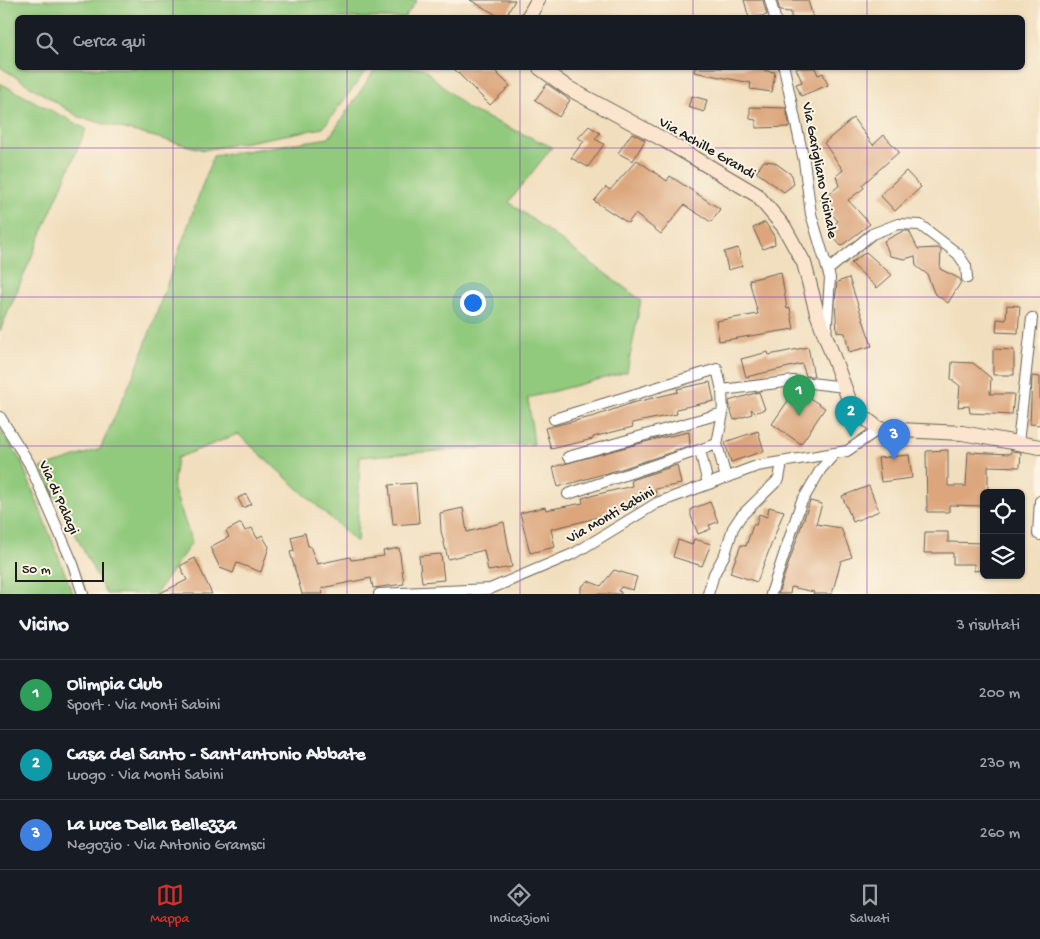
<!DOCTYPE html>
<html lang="it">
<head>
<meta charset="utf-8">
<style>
  :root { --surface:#171b24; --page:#20242c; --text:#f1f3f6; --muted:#9ea1a6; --line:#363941; --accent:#d93025 }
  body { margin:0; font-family:"Gochi Hand",sans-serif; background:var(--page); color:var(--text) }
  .controls { position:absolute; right:15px; bottom:15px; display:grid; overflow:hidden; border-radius:8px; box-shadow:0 1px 4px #0004 }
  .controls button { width:45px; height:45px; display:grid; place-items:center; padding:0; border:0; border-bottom:1px solid var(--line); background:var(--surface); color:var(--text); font:25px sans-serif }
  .scale { position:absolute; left:15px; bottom:12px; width:89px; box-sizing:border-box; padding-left:5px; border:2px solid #1c1c1c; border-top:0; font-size:14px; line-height:18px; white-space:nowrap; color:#1c1c1c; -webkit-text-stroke:4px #fcf5e5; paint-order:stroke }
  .you { position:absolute; left:472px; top:302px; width:18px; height:18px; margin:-12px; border:4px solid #fff; border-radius:50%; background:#1a73e8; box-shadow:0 0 0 8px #1a73e833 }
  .badge { display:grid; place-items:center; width:32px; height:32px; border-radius:50%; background:var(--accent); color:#fff; font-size:16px; font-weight:700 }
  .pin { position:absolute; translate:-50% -41px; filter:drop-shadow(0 1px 2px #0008) }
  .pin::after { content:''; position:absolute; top:26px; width:18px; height:15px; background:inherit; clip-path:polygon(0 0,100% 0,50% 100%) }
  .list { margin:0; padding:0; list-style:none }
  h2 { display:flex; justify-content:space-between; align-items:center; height:65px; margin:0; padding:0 20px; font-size:21px }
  h2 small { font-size:16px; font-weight:400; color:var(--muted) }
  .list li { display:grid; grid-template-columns:32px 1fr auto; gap:15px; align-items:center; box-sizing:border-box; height:70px; padding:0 20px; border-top:1px solid var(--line) }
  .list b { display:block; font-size:19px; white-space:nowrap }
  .list p { margin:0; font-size:16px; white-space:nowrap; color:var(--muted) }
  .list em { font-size:16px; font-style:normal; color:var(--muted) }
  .icon { flex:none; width:28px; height:28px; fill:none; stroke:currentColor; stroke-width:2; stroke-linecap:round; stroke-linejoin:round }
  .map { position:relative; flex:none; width:1040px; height:594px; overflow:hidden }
  .search { position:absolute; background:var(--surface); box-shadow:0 1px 4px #0004; left:15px; right:15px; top:15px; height:55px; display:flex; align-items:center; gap:12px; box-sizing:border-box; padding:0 18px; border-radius:8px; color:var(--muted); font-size:19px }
  .sheet { height:275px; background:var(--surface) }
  nav { display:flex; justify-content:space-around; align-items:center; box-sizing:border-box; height:70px; border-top:1px solid var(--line); background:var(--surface); font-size:14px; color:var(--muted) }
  nav a { display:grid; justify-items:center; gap:2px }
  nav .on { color:var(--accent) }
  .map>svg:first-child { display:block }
</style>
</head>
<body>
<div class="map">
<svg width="1040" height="594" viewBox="0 0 1040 594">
  <rect width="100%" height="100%" fill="#fcf5e5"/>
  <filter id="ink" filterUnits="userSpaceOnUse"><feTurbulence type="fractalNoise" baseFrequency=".02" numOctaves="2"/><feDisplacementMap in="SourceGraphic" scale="10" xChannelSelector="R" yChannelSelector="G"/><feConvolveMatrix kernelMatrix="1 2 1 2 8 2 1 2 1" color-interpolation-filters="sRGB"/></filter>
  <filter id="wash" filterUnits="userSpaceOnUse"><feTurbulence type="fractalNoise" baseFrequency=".0096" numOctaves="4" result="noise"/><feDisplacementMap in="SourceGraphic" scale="20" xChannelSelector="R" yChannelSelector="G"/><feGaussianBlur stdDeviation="1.12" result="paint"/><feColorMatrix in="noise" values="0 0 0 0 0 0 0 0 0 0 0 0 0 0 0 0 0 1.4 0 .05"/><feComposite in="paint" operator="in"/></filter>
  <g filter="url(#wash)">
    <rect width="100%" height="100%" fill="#f1debd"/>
    <path fill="#91c97d" stroke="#56724c" d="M0,0H417L404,18H18V68H368L323,128L204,150L79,117L0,67Z
      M376,68H423L468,109L552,147L509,202L641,300L627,372L528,398L534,444L360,457L357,542L238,434L177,458L173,487L192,542L156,594H106L41,468L100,449L138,365L213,156L329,138Z
      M0,83L86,129L0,331Z
      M0,429L21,461L73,594H0Z"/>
    <g id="blocks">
      <path fill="#dca57c" d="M470,0H515L505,18H502Z
        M744,0H763L767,15L749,18Z
        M777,0H808L813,18H791V12L780,11Z
        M453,68H492L510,86L490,105Z
        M695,68H747L775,72L772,92L750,89L751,83L694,72Z
        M796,68H815L818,75L823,73L828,85L801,96L796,84L802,82Z
        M547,84L570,100L559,117L535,100Z
        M692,96L707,100L704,112L688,107Z
        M750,107L786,108L790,127L756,128V120L750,119Z
        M853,118L873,145L884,135L899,152L862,185L864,188L848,200L870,224L841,246L828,231L838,221L820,200L839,186L836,176L843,170L824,143Z
        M589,126L600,133L595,139L604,144L588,167L571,158L584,141L578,138Z
        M632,133L645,140L633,161L618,153Z
        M637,160L667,181L670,176L720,209L711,222L684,205L661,234L635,214L628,223L594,201L606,187L610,190Z
        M764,161L774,162L792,175L794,184L784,192L756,172Z
        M906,171L921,187L895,211L880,195Z
        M765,222L774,236L775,244L763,249L753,228Z
        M903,231H909L918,249L938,248L941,250L940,269L960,279L961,282L948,303L934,293L927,274L916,266L915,256L905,259L890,256L884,241Z
        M738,248L742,266L728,270L724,252Z
        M866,252L892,275L877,288L851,263Z
        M781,272L787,309L790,308L794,329L719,341L716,321L758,314L749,280Z
        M849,278L872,346L849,352L845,333L837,332L835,303L837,282Z
        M1007,305L1020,306L1018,333L996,332L997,319L1006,320Z
        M808,347L814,376H806L802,364L746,377L741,359L768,352L769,355Z
        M993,349L1014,350V375H993Z
        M952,362L973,363L991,378L990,394H1014L1012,415L970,413L969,406L958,407L960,386L951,379Z
        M1032,376L1040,377V425L1030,424Z
        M710,382L714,401L676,409L677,414L632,423L633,427L593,437V439L551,449L545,428L595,416L632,403L678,392L677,389Z
        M796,389L825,408L801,444L772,424Z
        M759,392L765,409L755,413L751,409L752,414L734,420L730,408L729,401Z
        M758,431L764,451L731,462L725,442Z
        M689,432L690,446L675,450V451L621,469L558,487L553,467L656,439Z
        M948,450V486H966L968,452L1010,454L1011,451L1021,452L1020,467L988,466V493H984V506L949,505V512H927L926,452L927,451Z
        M909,455L912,478L881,482L878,458Z
        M677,465L681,484L655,489L656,496L635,499L637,507L614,511L589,520L551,529L555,547L530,553L520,513L545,507L546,510L583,503L582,498L632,486L631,480Z
        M416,483L419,523L393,525L389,485Z
        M869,486L879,511L853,522L842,496Z
        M246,494L251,504L243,508L238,498Z
        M810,501L822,504L816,524L841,528L852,557L841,561L832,594H813L814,592L791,587L790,594H778Z
        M710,502L718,522L709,525L711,529L698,534L691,516V509Z
        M769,507L784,511L757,582L730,573L741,545L746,546L753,525H756L759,514L767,517Z
        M463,508L467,532L504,522L512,567L488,571L484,550L448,559L441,531L440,513Z
        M241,523L245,531L252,528L257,538L262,535L269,547L261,572L237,563L233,573L220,568L210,547L229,537L226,531Z
        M925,532H948V542L984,543V570L974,571V564H953V553H924Z
        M305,533L308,546H310L317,564L350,557L351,560L384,556L383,551L399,548L404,584L373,588L371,578L322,588L323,594H302L290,552L294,551L291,537Z
        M694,539L711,544L702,566L673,557L678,540L692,545Z
        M441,554L444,580L422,582L419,556Z
        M195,558L212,594H158L187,580L180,566Z
        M614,570L637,577L633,590L621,587L618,591L621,592V594H581V587L588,581L601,586Z"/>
    </g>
  </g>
  <g filter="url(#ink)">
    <use href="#blocks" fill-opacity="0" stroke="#676054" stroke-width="1"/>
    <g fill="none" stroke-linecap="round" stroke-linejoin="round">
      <defs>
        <path id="street" d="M770,0L775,18
          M784,68L804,161L811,214L830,278L826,336
          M828,270L872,234L898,224L920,225L958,254L966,266L967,278
          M722,390L793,381L845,387
          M0,417L29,463L73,564L83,594
          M554,419L717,369L722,390L723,413L568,457
          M1018,443L1032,318
          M717,444L726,478
          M700,450L708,484
          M568,494L717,444L723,413
          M1040,501L1038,534L1040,535
          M379,594L490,589L575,553L657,503L757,466L847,451L879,429
          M708,594L714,574L725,554L733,528L741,516L779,479L782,462
          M771,594L801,503L821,469L835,453"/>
        <path id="secondary" d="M528,18L538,0
          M540,68L568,88L666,141L757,195L784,227L804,263L817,313L852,408L879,429L962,433L1040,447"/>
      </defs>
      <use href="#street" stroke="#676054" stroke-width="12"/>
      <use href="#secondary" stroke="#676054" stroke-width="16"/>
      <use href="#street" stroke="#fff" stroke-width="10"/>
      <use href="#secondary" stroke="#fbe5cf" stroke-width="14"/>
    </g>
  </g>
  <path fill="none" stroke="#7b2cbf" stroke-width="1" stroke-opacity="0.55" d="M173,0V18M347,0V18M520,0V18M693,0V18M867,0V18M173,68V594M347,68V594M520,68V594M693,68V594M867,68V594M0,148H1040M0,297H1040M0,446H1040"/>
  <g text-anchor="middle" stroke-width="4" stroke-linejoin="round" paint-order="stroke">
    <g font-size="15" fill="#1c1c1c" stroke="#fcf5e5">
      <text transform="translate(708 147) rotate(30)" y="5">Via Achille Grandi</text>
      <text transform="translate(821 170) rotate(79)" y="5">Via Garigliano Vicinale</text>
      <text transform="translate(60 497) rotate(66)" y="5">Via di Palagi</text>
      <text transform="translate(610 514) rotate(-30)" y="5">Via Monti Sabini</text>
    </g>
  </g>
</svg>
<div class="controls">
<button><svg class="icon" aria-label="locate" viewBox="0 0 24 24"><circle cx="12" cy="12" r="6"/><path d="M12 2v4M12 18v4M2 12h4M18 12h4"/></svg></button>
<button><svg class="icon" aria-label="layers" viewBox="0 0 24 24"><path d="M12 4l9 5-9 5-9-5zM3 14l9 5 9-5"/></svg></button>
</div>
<div class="scale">50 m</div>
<div class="you"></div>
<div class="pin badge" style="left:799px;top:416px;background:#2e9e5b">1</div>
<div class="pin badge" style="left:851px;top:437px;background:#0f9aa8">2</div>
<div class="pin badge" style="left:894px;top:460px;background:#3f7fe0">3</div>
<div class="search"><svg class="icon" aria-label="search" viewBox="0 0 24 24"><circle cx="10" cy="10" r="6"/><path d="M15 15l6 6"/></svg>Cerca qui</div>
</div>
<section class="sheet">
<h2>Vicino<small>3 risultati</small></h2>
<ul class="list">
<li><span class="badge" style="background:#2e9e5b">1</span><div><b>Olimpia Club</b><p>Sport · Via Monti Sabini</p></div><em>200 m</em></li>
<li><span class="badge" style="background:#0f9aa8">2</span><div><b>Casa del Santo - Sant'antonio Abbate</b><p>Luogo · Via Monti Sabini</p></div><em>230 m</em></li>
<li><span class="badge" style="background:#3f7fe0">3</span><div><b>La Luce Della Bellezza</b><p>Negozio · Via Antonio Gramsci</p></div><em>260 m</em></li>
</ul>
</section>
<nav>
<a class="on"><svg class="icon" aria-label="map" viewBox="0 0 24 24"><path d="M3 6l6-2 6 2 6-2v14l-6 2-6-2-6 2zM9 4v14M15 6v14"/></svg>Mappa</a>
<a><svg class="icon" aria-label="directions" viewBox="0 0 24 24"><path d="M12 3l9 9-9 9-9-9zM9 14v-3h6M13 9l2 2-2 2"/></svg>Indicazioni</a>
<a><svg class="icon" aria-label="saved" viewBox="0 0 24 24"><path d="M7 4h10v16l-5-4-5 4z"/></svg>Salvati</a>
</nav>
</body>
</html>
